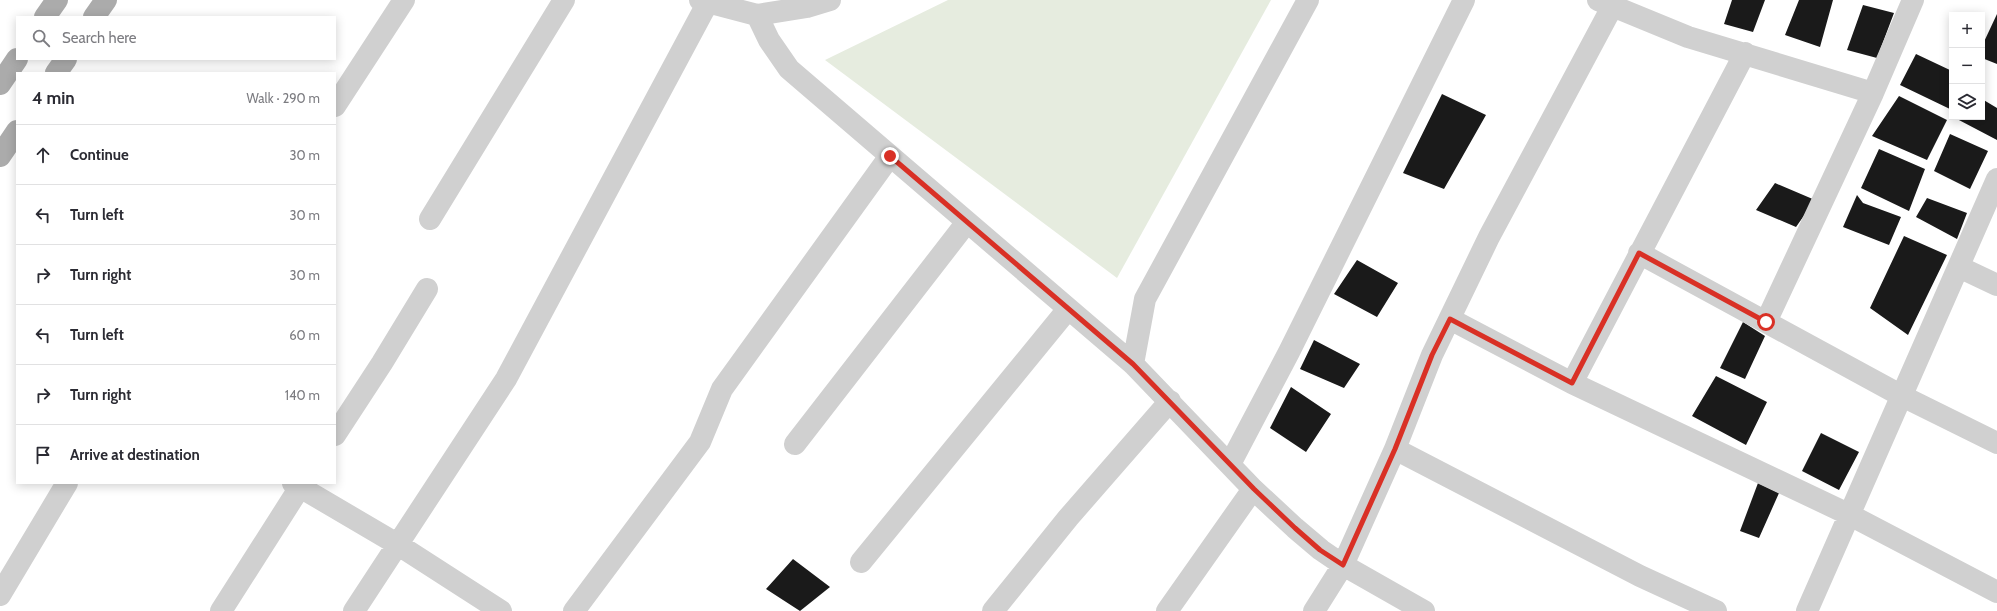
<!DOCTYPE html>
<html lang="en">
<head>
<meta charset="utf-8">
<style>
  :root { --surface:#fff; --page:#f7f7f7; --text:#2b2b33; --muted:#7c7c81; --line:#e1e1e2 }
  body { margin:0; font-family:Cabin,sans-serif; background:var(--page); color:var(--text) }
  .controls { position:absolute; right:12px; top:12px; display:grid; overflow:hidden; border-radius:0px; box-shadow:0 2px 10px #0003 }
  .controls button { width:36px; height:36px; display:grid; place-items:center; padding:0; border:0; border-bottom:1px solid var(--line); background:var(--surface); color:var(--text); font:20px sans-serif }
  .stop { position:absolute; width:12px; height:12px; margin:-9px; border:3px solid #d93025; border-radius:50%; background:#fff }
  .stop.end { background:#d93025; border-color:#fff; box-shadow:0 1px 4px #0008 }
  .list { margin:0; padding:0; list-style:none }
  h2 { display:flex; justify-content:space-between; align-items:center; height:52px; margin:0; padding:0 16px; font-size:17px }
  h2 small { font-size:13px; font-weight:400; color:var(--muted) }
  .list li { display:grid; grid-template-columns:26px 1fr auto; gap:12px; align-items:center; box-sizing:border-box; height:60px; padding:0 16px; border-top:1px solid var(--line) }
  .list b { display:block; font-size:15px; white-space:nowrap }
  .list em { font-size:13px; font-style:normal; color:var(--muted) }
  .icon { flex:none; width:22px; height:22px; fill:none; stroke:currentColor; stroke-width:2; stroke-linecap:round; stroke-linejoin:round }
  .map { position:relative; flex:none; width:1997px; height:611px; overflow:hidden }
  .search { position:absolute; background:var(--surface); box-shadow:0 2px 10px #0003; left:16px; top:16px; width:320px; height:44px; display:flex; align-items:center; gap:10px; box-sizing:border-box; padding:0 14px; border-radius:0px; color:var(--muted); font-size:15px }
  .panel { position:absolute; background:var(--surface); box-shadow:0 2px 10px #0003; left:16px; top:72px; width:320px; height:412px; border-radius:0px }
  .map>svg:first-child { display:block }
</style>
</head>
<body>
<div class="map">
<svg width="1997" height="611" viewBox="0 0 1997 611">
  <rect width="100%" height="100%" fill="#fff"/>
  <path fill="#e6ecdf" d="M948,0H1271L1117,278L825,60Z"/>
  <path fill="#1a1a1a" d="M1732,0H1765L1753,32L1724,24Z
    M1799,0H1833L1820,47L1785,35Z
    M1863,5L1894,13L1877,58L1847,50Z
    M1997,14V64L1982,58V46Z
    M1916,54L1952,71V110L1900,85Z
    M1442,94L1486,115L1444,189L1403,173Z
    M1899,96L1947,120L1927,160L1872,136Z
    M1982,99L1997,108V140L1957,119V117H1982Z
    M1950,134L1988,151L1970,189L1934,171Z
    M1879,149L1925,169L1909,211L1861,188Z
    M1775,183L1815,200L1796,227L1756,210Z
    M1857,195L1863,203L1901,217L1889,245L1843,227Z
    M1927,198L1967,213L1957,239L1916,217Z
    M1904,236L1947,255L1908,335L1870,308Z
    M1357,260L1398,283L1377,317L1334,294Z
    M1743,322L1765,336L1745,379L1720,368Z
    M1314,340L1360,364L1344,388L1300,369Z
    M1716,376L1767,402L1746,445L1692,416Z
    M1291,387L1331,414L1306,452L1270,428Z
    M1821,433L1859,452L1839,490L1802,471Z
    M1758,483L1779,493L1759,538L1740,531Z
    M793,559L830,587L800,611L766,589Z"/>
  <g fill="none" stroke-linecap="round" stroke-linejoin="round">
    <path stroke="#d0d0d0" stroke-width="22" d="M700,0L757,15
      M830,0L807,7L757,15L769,40L789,69L1133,364L1253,489L1295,528L1321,550L1343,565L1395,449L1640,576L1716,611
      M1598,0L1688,37L1873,93
      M335,106L404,0
      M430,219L564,0
      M1639,253L1902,396L1997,443
      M1959,267L1997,285
      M1450,319L1572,383L1848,514L1997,592
      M1766,322L1873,93L1913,0
      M1133,364L1145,299L1308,0
      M1572,383L1745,53
      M335,435L382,363L427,289
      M795,444L967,222
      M1395,449L1432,355L1489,237L1612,7
      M1230,464L1289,352L1464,0
      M303,483L300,487L397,544L501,611
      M861,562L1068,309
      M0,595L67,483
      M221,611L300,487L293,483
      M354,611L506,379L708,2
      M574,611L700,442L722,389L890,156
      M993,611L1068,518L1170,401
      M1167,611L1253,489
      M1314,611L1343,565L1424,611
      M1807,611L1997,179"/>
    <path stroke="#ababab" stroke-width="22" d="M45,17L57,0
      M94,17L106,0
      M56,73L66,59
      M0,84L17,59
      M0,156L17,131"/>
  </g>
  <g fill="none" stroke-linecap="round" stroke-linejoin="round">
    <path stroke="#d93025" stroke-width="5" d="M890,156L1133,364L1254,489L1295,528L1320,550L1343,565L1395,449L1432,355L1450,319L1572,383L1639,253L1766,322"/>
  </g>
</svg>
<div class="controls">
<button>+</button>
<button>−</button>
<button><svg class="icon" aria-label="layers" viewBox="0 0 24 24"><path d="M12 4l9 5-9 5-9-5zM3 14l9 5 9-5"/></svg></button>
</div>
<div class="stop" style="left:1766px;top:322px"></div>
<div class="stop end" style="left:890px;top:156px"></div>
<div class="search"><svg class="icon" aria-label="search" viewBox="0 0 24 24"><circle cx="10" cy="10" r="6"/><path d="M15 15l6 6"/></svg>Search here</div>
<section class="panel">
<h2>4 min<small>Walk · 290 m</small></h2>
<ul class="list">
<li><svg class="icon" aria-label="ahead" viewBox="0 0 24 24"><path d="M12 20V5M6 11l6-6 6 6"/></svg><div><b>Continue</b></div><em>30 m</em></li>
<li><svg class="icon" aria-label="left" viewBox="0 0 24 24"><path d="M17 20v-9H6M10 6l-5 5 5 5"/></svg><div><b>Turn left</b></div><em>30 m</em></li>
<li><svg class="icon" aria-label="right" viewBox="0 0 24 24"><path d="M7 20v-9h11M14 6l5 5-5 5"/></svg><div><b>Turn right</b></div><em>30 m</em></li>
<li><svg class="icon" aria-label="left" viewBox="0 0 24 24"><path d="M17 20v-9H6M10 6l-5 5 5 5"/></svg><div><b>Turn left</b></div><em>60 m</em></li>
<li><svg class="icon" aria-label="right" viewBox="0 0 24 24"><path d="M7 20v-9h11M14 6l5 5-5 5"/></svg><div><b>Turn right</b></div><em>140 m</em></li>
<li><svg class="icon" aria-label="arrive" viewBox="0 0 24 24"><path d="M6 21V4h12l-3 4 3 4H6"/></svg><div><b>Arrive at destination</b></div></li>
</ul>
</section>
</div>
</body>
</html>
